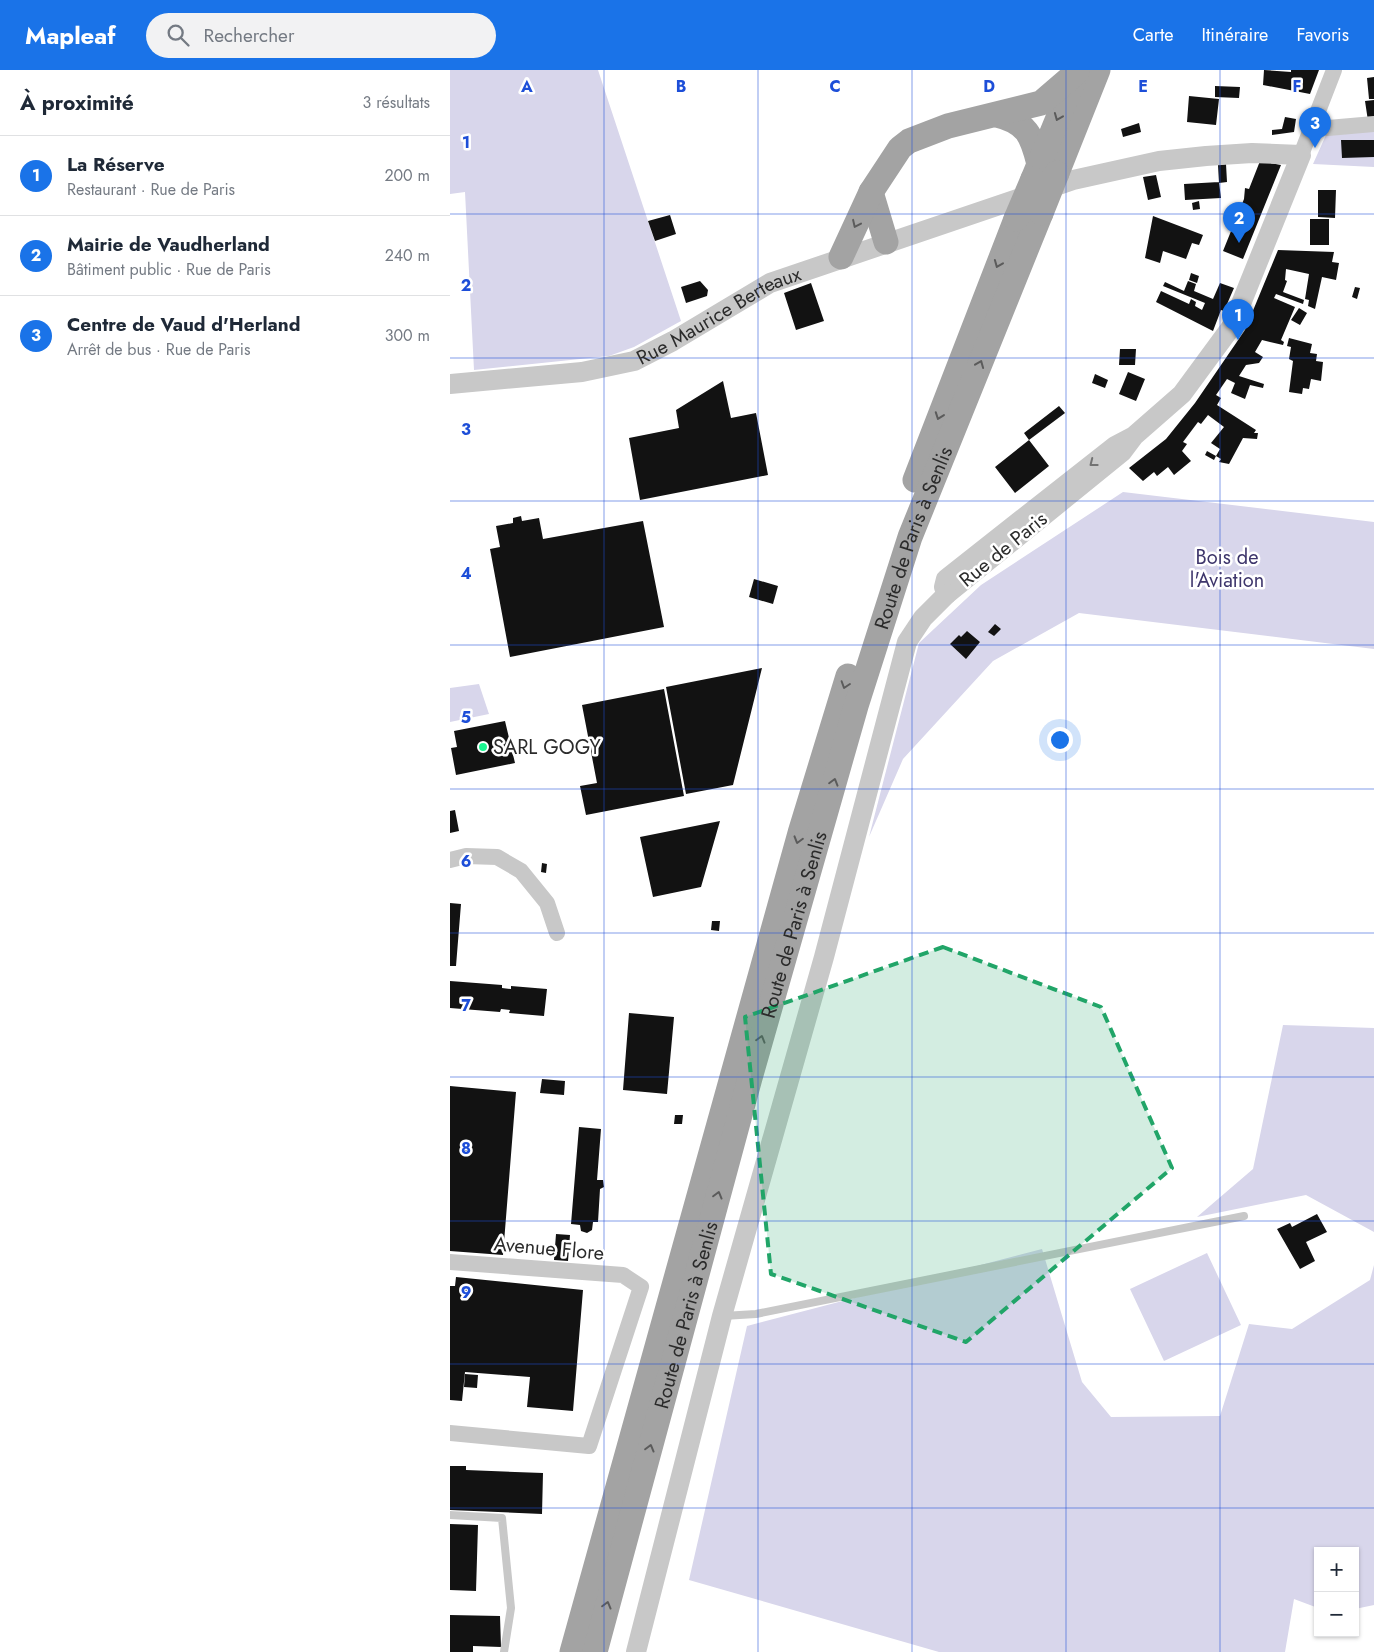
<!DOCTYPE html>
<html lang="fr">
<head>
<meta charset="utf-8">
<style>
  :root { --surface:#fff; --page:#f2f2f3; --text:#1f2937; --muted:#747a83; --line:#e0e1e3; --accent:#1a73e8 }
  body { margin:0; font-family:Jost,sans-serif; background:var(--page); color:var(--text) }
  .controls { position:absolute; right:15px; bottom:15px; display:grid; overflow:hidden; border-radius:0px; box-shadow:0 1px 4px #0004 }
  .controls button { width:45px; height:45px; display:grid; place-items:center; padding:0; border:0; border-bottom:1px solid var(--line); background:var(--surface); color:var(--text); font:25px sans-serif }
  .you { position:absolute; left:609px; top:669px; width:18px; height:18px; margin:-12px; border:4px solid #fff; border-radius:50%; background:#1a73e8; box-shadow:0 0 0 8px #1a73e833 }
  .badge { display:grid; place-items:center; width:32px; height:32px; border-radius:50%; background:var(--accent); color:#fff; font-size:16px; font-weight:700 }
  .pin { position:absolute; translate:-50% -41px; filter:drop-shadow(0 1px 2px #0008) }
  .pin::after { content:''; position:absolute; top:26px; width:18px; height:15px; background:inherit; clip-path:polygon(0 0,100% 0,50% 100%) }
  .list { margin:0; padding:0; list-style:none }
  h2 { display:flex; justify-content:space-between; align-items:center; height:65px; margin:0; padding:0 20px; font-size:21px }
  h2 small { font-size:16px; font-weight:400; color:var(--muted) }
  .list li { display:grid; grid-template-columns:32px 1fr auto; gap:15px; align-items:center; box-sizing:border-box; height:80px; padding:0 20px; border-top:1px solid var(--line) }
  .list b { display:block; font-size:19px; white-space:nowrap }
  .list p { margin:0; font-size:16px; white-space:nowrap; color:var(--muted) }
  .list em { font-size:16px; font-style:normal; color:var(--muted) }
  .icon { flex:none; width:28px; height:28px; fill:none; stroke:currentColor; stroke-width:2; stroke-linecap:round; stroke-linejoin:round }
  .map { position:relative; flex:none; width:924px; height:1582px; overflow:hidden }
  header { display:flex; align-items:center; gap:30px; box-sizing:border-box; height:70px; padding:0 25px; background:var(--accent); color:#fff }
  header strong { font-size:24px }
  nav { display:flex; gap:28px; margin-inline-start:auto; font-size:18px }
  .search { width:350px; height:45px; background:var(--page); display:flex; align-items:center; gap:12px; box-sizing:border-box; padding:0 18px; border-radius:28px; color:var(--muted); font-size:19px }
  main { display:flex }
  aside { flex:1; background:var(--surface) }
  .map>svg:first-child { display:block }
</style>
</head>
<body>
<header>
<strong>Mapleaf</strong>
<div class="search"><svg class="icon" aria-label="search" viewBox="0 0 24 24"><circle cx="10" cy="10" r="6"/><path d="M15 15l6 6"/></svg>Rechercher</div>
<nav><a>Carte</a><a>Itinéraire</a><a>Favoris</a></nav>
</header>
<main>
<aside>
<h2>À proximité<small>3 résultats</small></h2>
<ul class="list">
<li><span class="badge">1</span><div><b>La Réserve</b><p>Restaurant · Rue de Paris</p></div><em>200 m</em></li>
<li><span class="badge">2</span><div><b>Mairie de Vaudherland</b><p>Bâtiment public · Rue de Paris</p></div><em>240 m</em></li>
<li><span class="badge">3</span><div><b>Centre de Vaud d'Herland</b><p>Arrêt de bus · Rue de Paris</p></div><em>300 m</em></li>
</ul>
</aside>
<div class="map">
<svg width="924" height="1582" viewBox="0 0 924 1582">
  <rect width="100%" height="100%" fill="#fff"/>
  <path fill="#d8d6eb" d="M0,0H148L231,251L184,277L159,286L24,300L15,122L0,124Z
    M924,60V97L863,94L876,65Z
    M673,422L924,452V579L629,543L543,591L453,689L419,767L469,573L531,515Z
    M29,614L39,644L0,652V618Z
    M833,955L924,958V1162L856,1125L747,1147L803,1099Z
    M592,1179L632,1312L661,1347L770,1346L799,1254L842,1259L920,1210L924,1195V1535L905,1539V1481H868V1538L844,1529L835,1582H489L239,1510L297,1256Z
    M757,1183L791,1255L714,1291L680,1219Z"/>
  <path fill="#121212" d="M814,0L841,2V0H869L860,24L813,15Z
    M924,7V29H919L917,8Z
    M765,16L790,17L789,28L765,27Z
    M739,26L769,29L766,55L737,52Z
    M924,30V50L918,51L915,31Z
    M835,47L846,49L844,62L822,65V60L832,59Z
    M689,53L691,62L673,67L671,59Z
    M891,70H924V87L892,88Z
    M810,91L831,95L793,189L773,181L794,129L795,118L799,119Z
    M776,94L777,112L769,113L768,95Z
    M706,105L711,127L698,130L693,107Z
    M769,112L771,128L735,130L734,114Z
    M868,120H886L885,148L868,147Z
    M749,131L750,139L743,140L742,133Z
    M220,145L226,164L205,171L198,151Z
    M703,146L753,165L749,175L742,173L736,189L713,181L710,193L695,188Z
    M860,149H879V175H860Z
    M828,180L884,182L882,192L889,193L886,210L872,207L865,239L858,236L859,230L855,229L859,204L836,199L835,210L837,211L833,222L854,230L853,234L826,224L824,228L845,237L831,270L834,272L833,275L812,270L805,282L813,287L809,293L796,295L789,306L814,314L813,318L800,315L795,329L781,323L785,313L777,309L766,325L771,328L767,335L806,360L804,363H808L807,369L793,368L779,394L769,392L771,389L766,386L770,379L761,373L774,357L758,345L751,354L748,352L733,372L737,374L732,381L741,391L724,405L718,397L707,406L704,402L693,411L679,398L716,369L745,333L795,260Z
    M741,203L749,206L747,213L739,210Z
    M250,211L258,220L257,226L236,233L231,217Z
    M738,211L746,214L744,221L763,229L770,213L784,218L774,241L771,240L763,261L706,232L711,221L739,234L741,229L746,232L745,236L752,240L755,233L713,216L715,212L734,221Z
    M361,213L374,251L346,260L334,223Z
    M905,217L910,218L907,229L902,227Z
    M849,238L857,243L850,255L841,250Z
    M839,268L862,274L860,283L867,284L866,291L873,292L871,311L861,309L859,319L853,318L852,324L839,322L843,291L839,289L841,277L837,276Z
    M670,279H686L685,295H669Z
    M678,302L695,309L686,331L669,324Z
    M645,304L658,310L655,318L642,313Z
    M273,311L281,348L306,343L318,405L190,430L179,368L229,358L226,340Z
    M609,336L615,343L579,370L574,363Z
    M579,370L599,396L565,423L545,397Z
    M757,381L766,386L764,390L755,385Z
    M71,446L72,451L89,448L93,469L193,451L214,557L60,587L40,479L50,477L46,456L63,453V448Z
    M304,509L328,516L323,534L299,527Z
    M545,554L551,559L544,566L538,562Z
    M517,561L530,572L516,589L500,574L509,565L511,567Z
    M312,598L283,715L236,724L216,617Z
    M214,619L234,726L136,745L130,716L147,713L132,635Z
    M55,651L65,693L6,705L1,678L7,677L4,661Z
    M5,740L9,761L0,763V741Z
    M270,751L251,817L203,827L190,767Z
    M92,793L97,794L96,803L91,802Z
    M0,833L11,834L6,896H0Z
    M262,851H270L269,861L261,860Z
    M0,911L52,915V918L61,919V916L97,919L94,946L59,943L60,940L51,939L50,942L0,938Z
    M179,943L224,947L217,1024L173,1020Z
    M92,1009L115,1011L114,1025L90,1023Z
    M0,1016L66,1022L53,1185L0,1181Z
    M225,1045H233L232,1054H224Z
    M129,1057L151,1059L147,1110H153L154,1117L150,1119L148,1152H143L142,1160L137,1163L131,1161L130,1155L121,1154Z
    M867,1144L877,1162L856,1172L865,1191L850,1199L827,1159L840,1153L842,1157Z
    M106,1164L120,1165L118,1191L104,1190Z
    M6,1207L133,1220L123,1341L77,1337L80,1307L15,1302L12,1331L0,1330V1216H5Z
    M15,1304L28,1305L27,1318L14,1317Z
    M0,1396H16V1400L93,1403L92,1444L0,1440Z
    M0,1454L28,1455L26,1521L0,1520Z
    M0,1545L50,1546L51,1577L23,1576V1582H0Z"/>
  <g fill="none" stroke-linecap="round" stroke-linejoin="round">
    <path stroke="#c8c8c8" stroke-width="8" d="M273,1246L306,1244L794,1146
      M0,1445L52,1448L61,1538L54,1582"/>
    <path stroke="#c8c8c8" stroke-width="16" d="M864,54L878,58L924,54
      M851,85L884,0
      M0,790L16,786L47,787L71,801L97,833L107,863
      M0,1192L173,1205L191,1217L139,1376L0,1363"/>
    <g stroke="#c8c8c8" stroke-width="20">
      <path id="s1" d="M0,314L132,302L184,291L223,271L320,213L623,110L709,91L756,86L802,83L851,85L782,256L732,324L684,366L672,382L497,524L494,517L496,509L665,376L684,366"/>
      <path d="M186,1582L272,1246L374,887L457,572L473,548L497,524"/>
    </g>
    <g stroke="#a3a3a3" stroke-width="25">
      <path d="M547,45C577,52 582,66 589,94"/>
      <path d="M607,103L648,0"/>
      <path d="M583,109L624,9"/>
      <path d="M421,122L436,172"/>
      <path d="M391,187L421,122L450,78L459,71L498,56L591,33L627,2"/>
      <path d="M465,410L566,149"/>
      <path d="M122,1582L350,763L398,606"/>
      <path id="s2" d="M145,1582L300,1008L406,636L460,467L591,143"/>
    </g>
    <path stroke="#a3a3a3" stroke-width="25" d="M591,143L607,103
      M566,149L583,109"/>
  </g>
  <defs><path id="oneway-chevron" d="M-2-3.5L2.5 0L-2 3.5" fill="none" stroke-width="1.6" stroke-linecap="round" stroke-linejoin="round" transform="scale(1.25)"/></defs>
  <g stroke="#5b5b5b">
    <use href="#oneway-chevron" transform="translate(608 47) rotate(112)"/>
    <use href="#oneway-chevron" transform="translate(406 154) rotate(115)"/>
    <use href="#oneway-chevron" transform="translate(548 194) rotate(112)"/>
    <use href="#oneway-chevron" transform="translate(530 294) rotate(-68)"/>
    <use href="#oneway-chevron" transform="translate(489 346) rotate(110)"/>
    <use href="#oneway-chevron" transform="translate(395 615) rotate(108)"/>
    <use href="#oneway-chevron" transform="translate(384 712) rotate(-74)"/>
    <use href="#oneway-chevron" transform="translate(348 770) rotate(106)"/>
    <use href="#oneway-chevron" transform="translate(311 969) rotate(-74)"/>
    <use href="#oneway-chevron" transform="translate(268 1125) rotate(-75)"/>
    <use href="#oneway-chevron" transform="translate(200 1378) rotate(-75)"/>
    <use href="#oneway-chevron" transform="translate(157 1535) rotate(-75)"/>
  </g>
  <use stroke="#727272" href="#oneway-chevron" transform="translate(643 393) rotate(142)"/>
  <path fill="#21a568" fill-opacity="0.2" stroke="#21a568" stroke-width="4" stroke-dasharray="10 6" stroke-linejoin="round" d="M493,877L651,937L722,1098L516,1272L321,1204L295,947Z"/>
  <path fill="none" stroke="#1d4ed8" stroke-width="1" stroke-opacity="0.55" d="M154,0V1582M308,0V1582M462,0V1582M616,0V1582M770,0V1582M0,144H924M0,288H924M0,431H924M0,575H924M0,719H924M0,863H924M0,1007H924M0,1151H924M0,1294H924M0,1438H924"/>
  <circle fill="#1af691" stroke="#fff" stroke-width="2" cx="33" cy="677" r="5"/>
  <g text-anchor="middle" stroke-width="5" stroke-linejoin="round" paint-order="stroke">
    <g font-size="20" fill="#2b2b2b" stroke="#fff">
      <text dy="7" stroke="none"><textPath href="#s1" startOffset="282">Rue Maurice Berteaux</textPath></text>
      <text dy="7" stroke="none"><textPath href="#s2" startOffset="1159">Route de Paris à Senlis</textPath></text>
      <text transform="translate(553 479) rotate(-39)" y="7">Rue de Paris</text>
      <text dy="7" stroke="none"><textPath href="#s2" startOffset="754">Route de Paris à Senlis</textPath></text>
      <text transform="translate(99 1178) rotate(5)" y="7">Avenue Flore</text>
      <text dy="7" stroke="none"><textPath href="#s2" startOffset="349">Route de Paris à Senlis</textPath></text>
    </g>
    <g font-size="20" fill="#3d356b" stroke="#fff">
      <text x="777" y="494">Bois de<tspan x="777" dy="23">l'Aviation</tspan></text>
    </g>
    <g font-size="20" fill="#2b2b2b" stroke="#fff" text-anchor="start">
      <text x="43" y="684">SARL GOGY</text>
    </g>
  </g>
  <g font-size="16" text-anchor="middle" font-weight="bold" fill="#1d4ed8" stroke="#fff" stroke-width="5" stroke-linejoin="round" paint-order="stroke">
    <text x="77" y="22">A</text>
    <text x="231" y="22">B</text>
    <text x="385" y="22">C</text>
    <text x="539" y="22">D</text>
    <text x="693" y="22">E</text>
    <text x="847" y="22">F</text>
    <text x="16" y="78">1</text>
    <text x="16" y="221">2</text>
    <text x="16" y="365">3</text>
    <text x="16" y="509">4</text>
    <text x="16" y="653">5</text>
    <text x="16" y="797">6</text>
    <text x="16" y="941">7</text>
    <text x="16" y="1084">8</text>
    <text x="16" y="1228">9</text>
  </g>
</svg>
<div class="controls">
<button>+</button>
<button>−</button>
</div>
<div class="you"></div>
<div class="pin badge" style="left:788px;top:270px">1</div>
<div class="pin badge" style="left:789px;top:173px">2</div>
<div class="pin badge" style="left:865px;top:78px">3</div>
</div>
</main>
</body>
</html>
